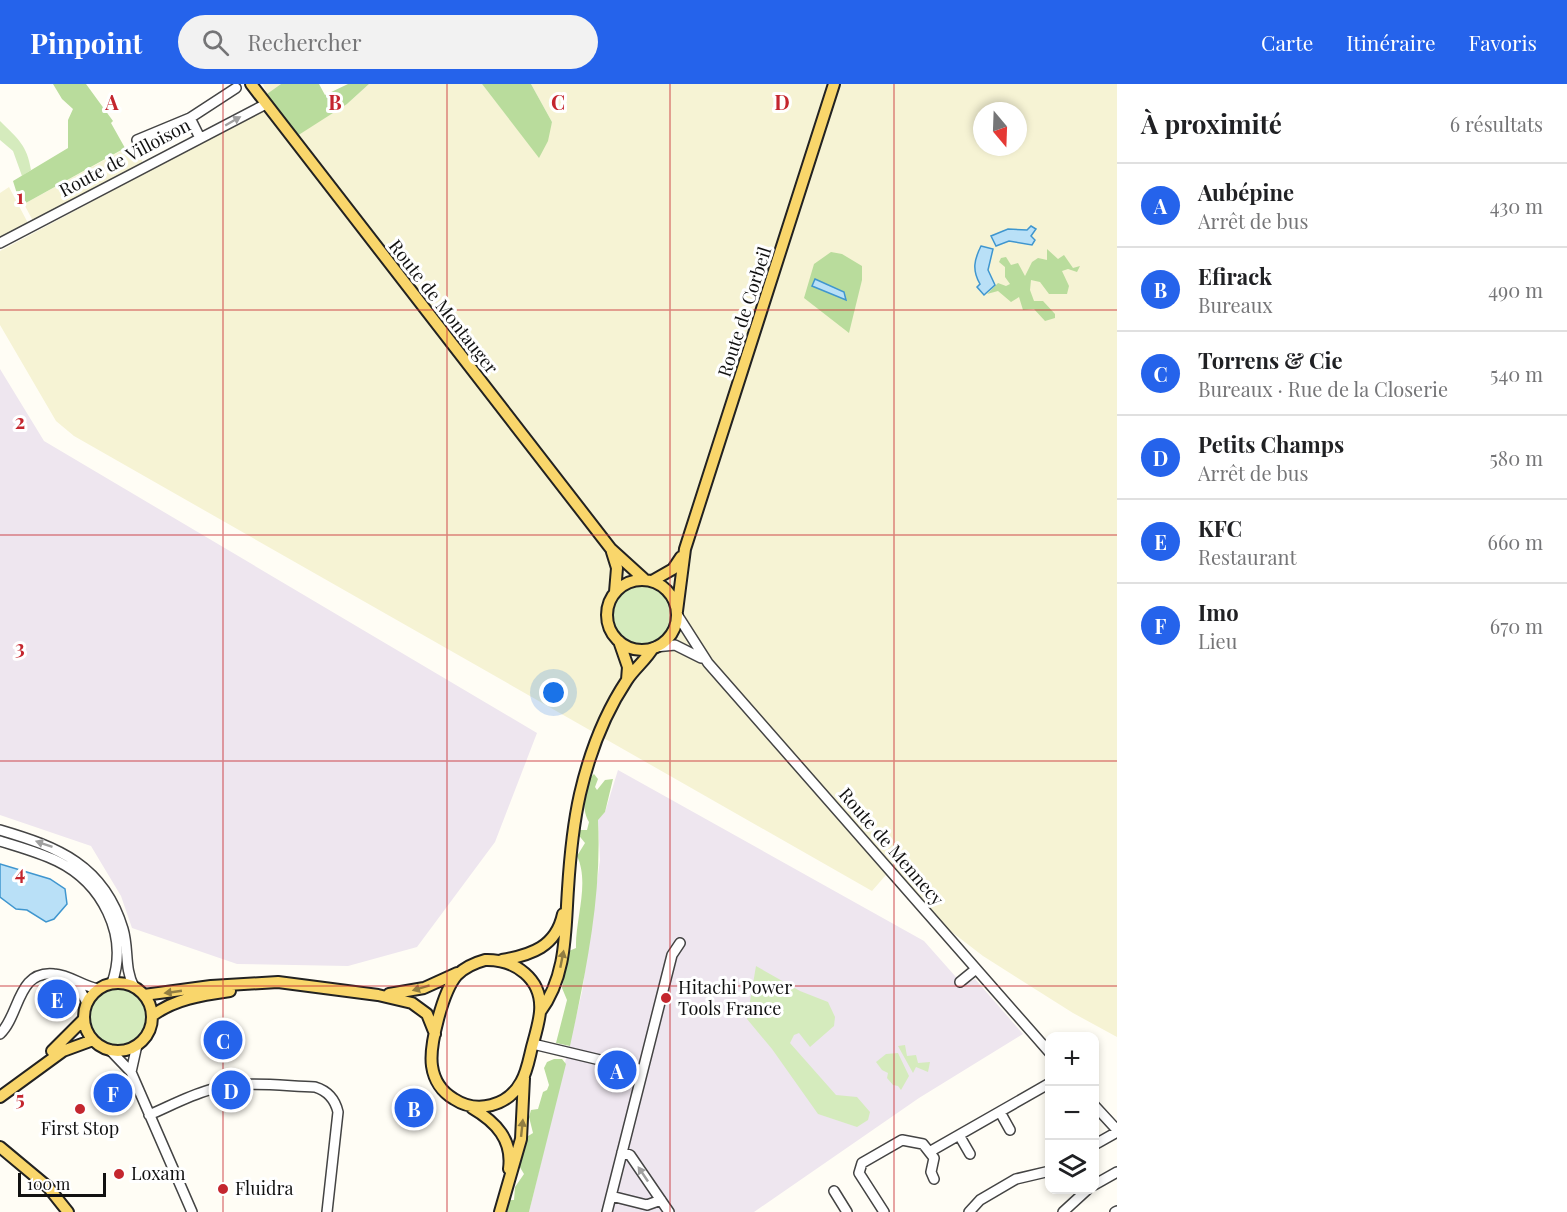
<!DOCTYPE html>
<html lang="fr">
<head>
<meta charset="utf-8">
<style>
  :root { --surface:#fff; --page:#f2f2f2; --text:#202124; --muted:#757577; --line:#e0e0e0; --accent:#2563eb }
  body { margin:0; font-family:"Playfair Display",serif; background:var(--page); color:var(--text) }
  .controls { position:absolute; right:18px; bottom:18px; display:grid; overflow:hidden; border-radius:12px; box-shadow:0 3px 9px #0003 }
  .controls button { width:54px; height:54px; display:grid; place-items:center; padding:0; border:0; border-bottom:2px solid var(--line); background:var(--surface); color:var(--text); font:30px sans-serif }
  .compass { position:absolute; left:973px; top:18px; width:54px; height:54px; border-radius:50%; background:var(--surface); box-shadow:0 3px 9px #0003; rotate:161deg }
  .scale { position:absolute; left:18px; bottom:15px; width:88px; box-sizing:border-box; padding-left:6px; border:3px solid #111; border-top:0; font-size:16px; line-height:21px; white-space:nowrap; color:#111; -webkit-text-stroke:4px #fff; paint-order:stroke }
  .you { position:absolute; left:554px; top:609px; width:21px; height:21px; margin:-15px; border:4px solid #fff; border-radius:50%; background:#1a73e8; box-shadow:0 0 0 9px #1a73e833 }
  .badge { display:grid; place-items:center; width:39px; height:39px; border-radius:50%; background:var(--accent); color:#fff; font-size:20px; font-weight:700 }
  .pin { position:absolute; translate:-50% -50%; border:3px solid #fff; box-shadow:0 2px 6px #0006 }
  .list { margin:0; padding:0; list-style:none }
  h2 { display:flex; justify-content:space-between; align-items:center; height:78px; margin:0; padding:0 24px; font-size:26px }
  h2 small { font-size:20px; font-weight:400; color:var(--muted) }
  .list li { display:grid; grid-template-columns:39px 1fr auto; gap:18px; align-items:center; box-sizing:border-box; height:84px; padding:0 24px; border-top:2px solid var(--line) }
  .list b { display:block; font-size:22px; white-space:nowrap }
  .list p { margin:0; font-size:20px; white-space:nowrap; color:var(--muted) }
  .list em { font-size:20px; font-style:normal; color:var(--muted) }
  .icon { flex:none; width:33px; height:33px; fill:none; stroke:currentColor; stroke-width:2; stroke-linecap:round; stroke-linejoin:round }
  .map { position:relative; flex:none; width:1117px; height:1128px; overflow:hidden }
  header { display:flex; align-items:center; gap:36px; box-sizing:border-box; height:84px; padding:0 30px; background:var(--accent); color:#fff }
  header strong { font-size:28px }
  nav { display:flex; gap:33px; margin-inline-start:auto; font-size:21px }
  .search { width:420px; height:54px; background:var(--page); display:flex; align-items:center; gap:15px; box-sizing:border-box; padding:0 21px; border-radius:33px; color:var(--muted); font-size:22px }
  main { display:flex }
  aside { flex:1; background:var(--surface) }
  .map>svg:first-child { display:block }
</style>
</head>
<body>
<header>
<strong>Pinpoint</strong>
<div class="search"><svg class="icon" aria-label="search" viewBox="0 0 24 24"><circle cx="10" cy="10" r="6"/><path d="M15 15l6 6"/></svg>Rechercher</div>
<nav><a>Carte</a><a>Itinéraire</a><a>Favoris</a></nav>
</header>
<main>
<div class="map">
<svg width="1117" height="1128" viewBox="0 0 1117 1128">
  <rect width="100%" height="100%" fill="#fffdf5"/>
  <path fill="#eee6ef" d="M0,285L44,357L537,649L495,758L417,863L348,882L237,880L132,844L121,812L91,762L0,731Z
    M618,686L924,857L963,901L975,895L1023,950L919,1014L754,1128H529L582,908L600,776L598,735L605,728Z"/>
  <path fill="#f6f3d4" fill-rule="evenodd" d="M263,0H281L268,10L347,20L369,0H482L539,73L552,38L531,0H1117V953L1073,929L983,872L944,842L892,784L872,807L74,352L56,337L0,241V167L259,28L267,10ZM982,27H1018V63H982Z
    M135,59L143,79L33,137L24,120Z
    M9,103L29,141L0,156V109Z"/>
  <path fill="#d5ebbd" d="M0,37C18,55 27,61 31,86L22,92L13,67L0,56Z
    M612 531a30 30 0 1 1 60 0a30 30 0 1 1-60 0Z
    M756,882L800,907L828,918L835,933L834,942L810,963L799,949L794,951L790,959L836,1011L857,1013L870,1028L868,1036L857,1043L818,1030L772,965L747,935Z
    M88 933a29 29 0 1 1 58 0a29 29 0 1 1-58 0Z
    M905,961L907,972L916,971L918,979L930,978L928,988L916,983L913,989L898,962Z
    M898,969L909,992L901,1006L898,1002L893,1001L887,994L888,989L882,986L876,978L886,970Z"/>
  <path fill="#b9dc9c" d="M53,0H86L113,37L111,39L125,64L24,120L18,113L13,97L68,64V36L73,25L62,15Z
    M281,0H319L325,11L348,0H369L347,20L297,52L267,10Z
    M482,0H531L552,38L548,57L539,74Z
    M1047,165L1058,175L1064,171L1073,184L1080,182L1077,188L1068,185L1062,187L1069,202L1067,210H1049L1040,198L1031,196L1030,206L1034,217H1043L1055,230V234L1045,237L1034,225L1023,226L1019,213L1011,218L998,207L987,210L998,199L1006,202L1010,200L1005,193V183L999,178L1001,174L1006,173L1011,181L1018,179L1025,192L1032,178L1038,174L1047,176Z
    M831,168L842,170L862,182V196L849,249L804,214L814,180Z
    M594,690L598,695L595,703L597,706L605,696L613,695L605,728L598,736C602,811 586,888 570,962L556,959L567,916L562,904L569,867L576,864C575,836 590,799 577,772L585,759L577,749L579,746H587L589,738C581,726 583,699 594,690Z
    M554,975H562L566,980L529,1128H507L509,1116H514L515,1103L524,1090L518,1080L525,1054L533,1049L529,1033L531,1026L538,1025L543,1008L547,1006L549,1001L544,984L547,978Z"/>
  <path fill="#b9e0f7" stroke="#3f96cf" stroke-width="1.5" d="M1031,142L1036,145L1031,152L1035,156L1032,161L1009,157L996,162L991,152L1008,145L1027,146Z
    M981,162L993,165L988,186L995,201L984,211L977,203L980,200C972,186 974,176 981,162Z
    M815,195L844,208L846,216L812,202Z
    M0,780L50,795L65,805L67,820L54,835L46,838L27,826L16,825L0,813Z"/>
  <g fill="none" stroke-linecap="round" stroke-linejoin="round">
    <defs>
      <path id="minor" d="M190,34L200,54
        M137,56L190,34L236,4
        M0,159L266,20
        M678,532L708,579L1050,969
        M655,563L675,561L701,574
        M0,746C58,763 104,781 123,845C129,865 124,884 134,903
        M0,757C19,763 38,768 57,777C102,799 129,851 112,899
        M960,898L976,885
        M77,900L87,919
        M0,950C20,931 17,886 54,890C70,891 82,902 98,905
        M533,960L642,986
        M110,966L131,988L192,1128
        M131,988L137,961
        M1094,1021L1117,1046
        M1000,1028L1010,1046
        M149,1031C168,1023 188,1012 209,1006C243,996 281,1002 315,1003C328,1007 335,1015 338,1028L327,1128
        M959,1051L970,1070
        M1094,1061L1117,1048
        M931,1067L1050,999
        M622,1068L630,1071L669,1128
        M1094,1101L1117,1088
        M834,1107L847,1128
        M611,1112L647,1121L661,1116
        M607,1128L672,871L680,859
        M884,1128L859,1089L862,1079L902,1056L923,1060L934,1074L931,1088L934,1095
        M969,1128L980,1116L1016,1095L1050,1087
        M1063,1128L1087,1106
        M1115,1128L1117,1127"/>
      <path id="major" d="M251,0L611,465L644,495
        M612,468L617,484L615,508
        M607 531a35 35 0 1 1 70 0a35 35 0 1 1-70 0Z
        M652,497L673,485L681,473
        M677,527L685,465L834,0
        M619,557L628,583L627,596
        M485,876C515,875 543,895 540,928C539,939 535,952 532,963C529,975 527,988 521,998C508,1022 477,1030 454,1015C442,1008 434,996 432,982C429,961 443,907 457,891C465,883 474,879 485,876Z
        M502,876C531,871 556,863 563,830
        M84 933a34 34 0 1 1 68 0a34 34 0 1 1-68 0Z
        M389,910L424,904L457,889
        M144,911L211,902L278,898L378,911L412,919L427,930L435,950
        M540,928C567,892 565,847 568,805C570,773 573,741 580,710C589,671 605,629 627,596C635,584 646,576 653,564
        M152,932C174,915 202,911 230,907
        M52,967L84,935
        M0,1013L63,967L93,956
        M472,1024C496,1038 513,1056 509,1085
        M0,1063L48,1103L68,1128
        M500,1128L521,1055L524,994"/>
    </defs>
    <use href="#minor" stroke="#444" stroke-width="12"/>
    <use href="#major" stroke="#222" stroke-width="14"/>
    <use href="#minor" stroke="#fff" stroke-width="9"/>
    <use href="#major" stroke="#f9d66b" stroke-width="10"/>
  </g>
  <defs><path id="oneway-solid" d="M-6-.8H1V-3.2L6.5 0L1 3.2V.8H-6Z" transform="scale(1.5)"/></defs>
  <g fill="#a0a0a0">
    <use href="#oneway-solid" transform="translate(233 37) rotate(-30)"/>
    <use href="#oneway-solid" transform="translate(44 760) rotate(-161)"/>
    <use href="#oneway-solid" transform="translate(643 1090) rotate(-124)"/>
  </g>
  <g fill="#917d42">
    <use href="#oneway-solid" transform="translate(562 875) rotate(-79)"/>
    <use href="#oneway-solid" transform="translate(421 904) rotate(163)"/>
    <use href="#oneway-solid" transform="translate(173 908) rotate(172)"/>
    <use href="#oneway-solid" transform="translate(522 1044) rotate(-84)"/>
  </g>
  <path fill="none" stroke="#c4262e" stroke-width="1.5" stroke-opacity="0.55" d="M223,0V1128M447,0V1128M670,0V1128M894,0V1128M0,226H1117M0,451H1117M0,677H1117M0,902H1117"/>
  <g fill="#c4262e" stroke="#fff" stroke-width="2">
    <circle cx="666" cy="914" r="6"/>
    <circle cx="80" cy="1025" r="6"/>
    <circle cx="119" cy="1090" r="6"/>
    <circle cx="223" cy="1105" r="6"/>
  </g>
  <g text-anchor="middle" stroke-width="6" stroke-linejoin="round" paint-order="stroke">
    <g font-size="18" fill="#111" stroke="#fff">
      <text transform="translate(125 74) rotate(-28)" y="6">Route de Villoison</text>
      <text transform="translate(443 223) rotate(52)" y="6">Route de Montauger</text>
      <text transform="translate(745 228) rotate(-72)" y="6">Route de Corbeil</text>
      <text transform="translate(891 763) rotate(49)" y="6">Route de Mennecy</text>
    </g>
    <g font-size="18" fill="#111" stroke="#fff" text-anchor="start">
      <text x="678" y="910">Hitachi Power<tspan x="678" dy="21">Tools France</tspan></text>
      <text x="80" y="1051" text-anchor="middle">First Stop</text>
      <text x="131" y="1096">Loxam</text>
      <text x="235" y="1111">Fluidra</text>
    </g>
  </g>
  <g font-size="20" text-anchor="middle" font-weight="bold" fill="#c4262e" stroke="#fff" stroke-width="6" stroke-linejoin="round" paint-order="stroke">
    <text x="112" y="26">A</text>
    <text x="335" y="26">B</text>
    <text x="558" y="26">C</text>
    <text x="782" y="26">D</text>
    <text x="20" y="120">1</text>
    <text x="20" y="345">2</text>
    <text x="20" y="571">3</text>
    <text x="20" y="796">4</text>
    <text x="20" y="1022">5</text>
  </g>
</svg>
<div class="controls">
<button>+</button>
<button>−</button>
<button><svg class="icon" aria-label="layers" viewBox="0 0 24 24"><path d="M12 4l9 5-9 5-9-5zM3 14l9 5 9-5"/></svg></button>
</div>
<svg class="compass" viewBox="-18 -18 36 36"><path d="M0-13l5 13h-10z" fill="#e53935"/><path d="M0 13l5-13h-10z" fill="#757577"/></svg>
<div class="scale">100 m</div>
<div class="you"></div>
<div class="pin badge" style="left:617px;top:986px">A</div>
<div class="pin badge" style="left:414px;top:1024px">B</div>
<div class="pin badge" style="left:223px;top:956px">C</div>
<div class="pin badge" style="left:231px;top:1006px">D</div>
<div class="pin badge" style="left:57px;top:915px">E</div>
<div class="pin badge" style="left:113px;top:1009px">F</div>
</div>
<aside>
<h2>À proximité<small>6 résultats</small></h2>
<ul class="list">
<li><span class="badge">A</span><div><b>Aubépine</b><p>Arrêt de bus</p></div><em>430 m</em></li>
<li><span class="badge">B</span><div><b>Efirack</b><p>Bureaux</p></div><em>490 m</em></li>
<li><span class="badge">C</span><div><b>Torrens &amp; Cie</b><p>Bureaux · Rue de la Closerie</p></div><em>540 m</em></li>
<li><span class="badge">D</span><div><b>Petits Champs</b><p>Arrêt de bus</p></div><em>580 m</em></li>
<li><span class="badge">E</span><div><b>KFC</b><p>Restaurant</p></div><em>660 m</em></li>
<li><span class="badge">F</span><div><b>Imo</b><p>Lieu</p></div><em>670 m</em></li>
</ul>
</aside>
</main>
</body>
</html>
